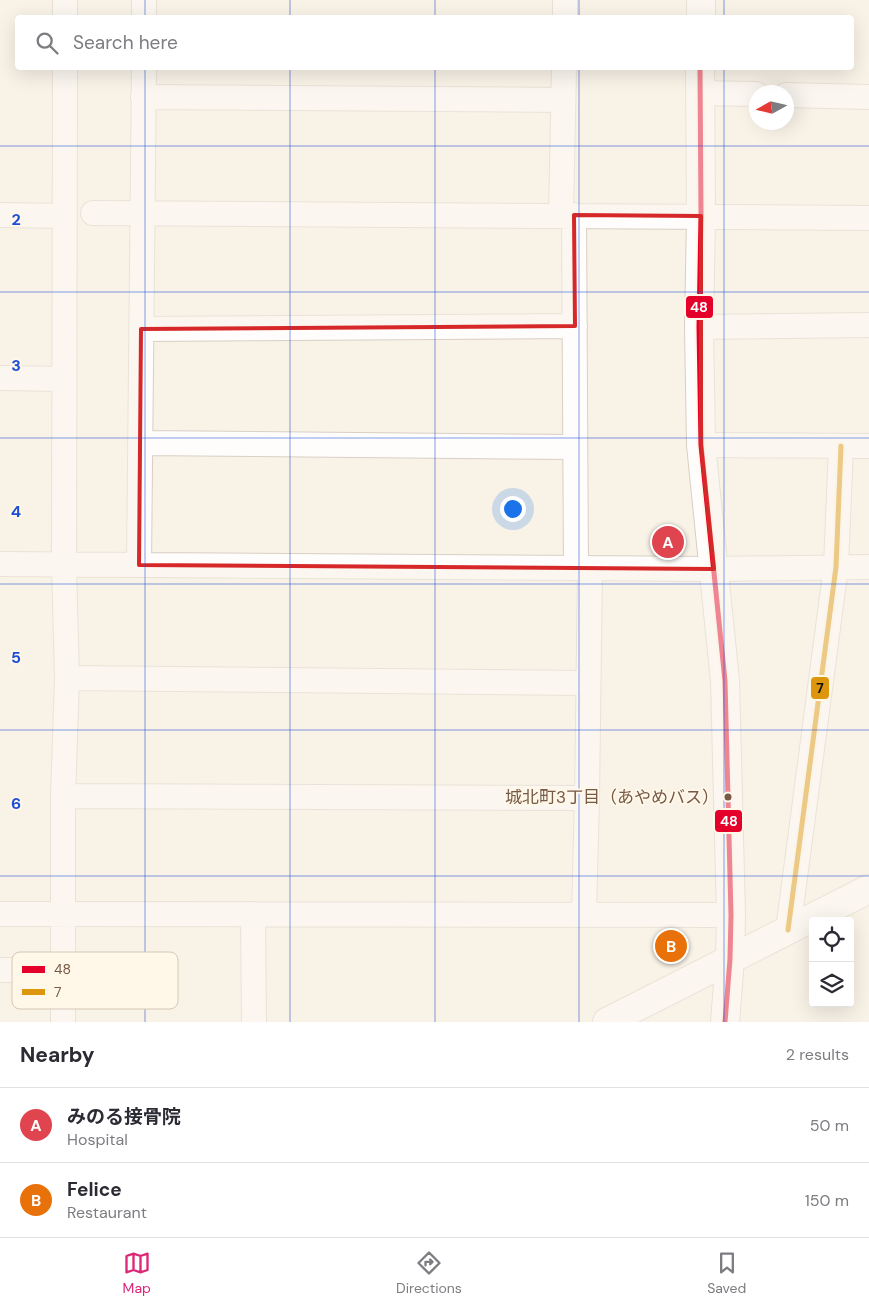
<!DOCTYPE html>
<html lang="en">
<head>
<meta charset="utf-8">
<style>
  :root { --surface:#fff; --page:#f7f7f7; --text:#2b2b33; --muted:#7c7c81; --line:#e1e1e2; --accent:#db2777 }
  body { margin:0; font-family:"DM Sans","Noto Sans JP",sans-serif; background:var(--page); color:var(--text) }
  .controls { position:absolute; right:15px; bottom:15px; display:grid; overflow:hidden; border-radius:5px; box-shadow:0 5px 20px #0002 }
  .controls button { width:45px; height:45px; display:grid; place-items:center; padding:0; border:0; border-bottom:1px solid var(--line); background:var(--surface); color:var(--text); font:25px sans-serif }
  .compass { position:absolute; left:749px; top:85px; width:45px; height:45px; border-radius:50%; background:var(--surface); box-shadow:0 5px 20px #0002; rotate:262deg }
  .you { position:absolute; left:512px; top:508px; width:18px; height:18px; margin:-12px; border:4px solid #fff; border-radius:50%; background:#1a73e8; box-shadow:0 0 0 8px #1a73e833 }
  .badge { display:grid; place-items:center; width:32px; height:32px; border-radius:50%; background:var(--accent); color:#fff; font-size:16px; font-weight:700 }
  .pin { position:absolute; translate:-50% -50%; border:2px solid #fff; box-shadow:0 1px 5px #0006 }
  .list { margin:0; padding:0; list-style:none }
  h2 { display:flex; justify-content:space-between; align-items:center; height:65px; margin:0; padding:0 20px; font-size:21px }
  h2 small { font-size:16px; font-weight:400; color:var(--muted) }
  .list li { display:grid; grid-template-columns:32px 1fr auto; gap:15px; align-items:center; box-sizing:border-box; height:75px; padding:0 20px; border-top:1px solid var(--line) }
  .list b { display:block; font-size:19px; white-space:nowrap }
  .list p { margin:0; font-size:16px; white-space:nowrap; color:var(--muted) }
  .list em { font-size:16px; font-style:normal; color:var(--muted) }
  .icon { flex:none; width:28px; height:28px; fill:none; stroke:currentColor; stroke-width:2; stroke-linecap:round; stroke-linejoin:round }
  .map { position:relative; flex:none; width:869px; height:1022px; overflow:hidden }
  .search { position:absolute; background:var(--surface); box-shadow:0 5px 20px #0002; left:15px; right:15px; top:15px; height:55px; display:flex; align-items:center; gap:12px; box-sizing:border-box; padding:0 18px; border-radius:5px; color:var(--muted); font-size:19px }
  .sheet { height:215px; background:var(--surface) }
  nav { display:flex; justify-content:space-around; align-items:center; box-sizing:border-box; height:70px; border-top:1px solid var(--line); background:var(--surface); font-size:14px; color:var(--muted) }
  nav a { display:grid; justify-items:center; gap:2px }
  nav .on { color:var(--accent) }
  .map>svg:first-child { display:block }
</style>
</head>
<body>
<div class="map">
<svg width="869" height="1022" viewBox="0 0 869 1022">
  <rect width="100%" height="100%" fill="#f8f2e7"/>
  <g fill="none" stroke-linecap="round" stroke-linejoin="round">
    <defs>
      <path id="street" d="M65,18V0
        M144,18V0
        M565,18V0
        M700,93L756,94
        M786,95L869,97
        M143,97L563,100
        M93,213L869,218
        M0,215L65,216
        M561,215L564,68
        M574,215L576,568
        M699,327L869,325
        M141,329L575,326
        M0,378L64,379
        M140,443L575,447
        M701,445L869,446
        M0,564L714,569L869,567
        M139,565L144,68
        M67,678L588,683
        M63,796L587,798
        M0,914L731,915
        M253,914L254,1022
        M584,915L587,798L590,568
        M788,930L836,567L841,446
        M0,970L63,971
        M63,1022V796L67,678L64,565L65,68"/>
      <path id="secondary" d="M701,18V0
        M700,68L701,216L699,327L701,445L725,681L731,915L730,959L725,1022
        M607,1022L869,889"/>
    </defs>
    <use href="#street" stroke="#d9cfc5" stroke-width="26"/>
    <use href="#secondary" stroke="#d8cec4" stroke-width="30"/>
    <use href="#street" stroke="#fefdfb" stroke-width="24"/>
    <use href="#secondary" stroke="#fefdfb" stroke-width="28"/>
    <defs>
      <path id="bus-1" d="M700,68L701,216L699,327L701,445L725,681L731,915L730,959L725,1022"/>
      <path id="bus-2" d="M788,930L836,567L841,446"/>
    </defs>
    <use href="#bus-1" stroke="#fff7e8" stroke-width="9"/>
    <use href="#bus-2" stroke="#fff7e8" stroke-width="9"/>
    <use href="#bus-1" stroke="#e4002b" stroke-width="5"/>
    <use href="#bus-2" stroke="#dd970e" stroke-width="5"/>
  </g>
  <path d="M0 0H869V1022H0ZM574,215L701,216V445L714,569L139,565L141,329L575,326Z" fill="#f8f2e7" fill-opacity=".55" fill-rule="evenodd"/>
  <path fill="none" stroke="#d62828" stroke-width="4" stroke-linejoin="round" d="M574,215L701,216V445L714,569L139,565L141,329L575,326Z"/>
  <path fill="none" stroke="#1d4ed8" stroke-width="1" stroke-opacity="0.55" d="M145,0V18M290,0V18M435,0V18M579,0V18M724,0V18M145,68V1022M290,68V1022M435,68V1022M579,68V1022M724,68V1022M0,146H869M0,292H869M0,438H869M0,584H869M0,730H869M0,876H869"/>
  <circle fill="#765946" stroke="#fff7e8" stroke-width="2" cx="728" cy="797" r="4.5"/>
  <g text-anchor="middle" stroke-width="4" stroke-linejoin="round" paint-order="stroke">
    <g font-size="17" fill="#765946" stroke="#fff7e8" text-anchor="end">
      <text x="719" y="803">城北町3丁目（あやめバス）</text>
    </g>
  </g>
  <rect x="12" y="952" width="166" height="57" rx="8" fill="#fff7e8" stroke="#d6c8b7" stroke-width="1"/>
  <rect x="22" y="966" width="23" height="7" fill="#e4002b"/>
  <rect x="22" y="989" width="23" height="6" fill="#dd970e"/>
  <g font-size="14" fill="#765946">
    <text x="54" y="974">48</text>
    <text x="54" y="997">7</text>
  </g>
  <g font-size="16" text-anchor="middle" font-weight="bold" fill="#1d4ed8" stroke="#fff7e8" stroke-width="4" stroke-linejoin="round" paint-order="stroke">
    <text x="16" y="225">2</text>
    <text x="16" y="371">3</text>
    <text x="16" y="517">4</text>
    <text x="16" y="663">5</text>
    <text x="16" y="809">6</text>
  </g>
  <g stroke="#fff7e8" stroke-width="2">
    <rect x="685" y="295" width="29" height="24" rx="5" fill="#e4002b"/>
    <rect x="810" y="676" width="20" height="24" rx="5" fill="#dd970e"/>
    <rect x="714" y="809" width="29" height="24" rx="5" fill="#e4002b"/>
  </g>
  <g font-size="14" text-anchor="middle" font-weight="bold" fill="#fff">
    <text x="699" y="312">48</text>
    <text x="729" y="826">48</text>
  </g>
  <g font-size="14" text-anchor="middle" font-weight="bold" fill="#111">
    <text x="820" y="693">7</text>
  </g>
</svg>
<div class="controls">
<button><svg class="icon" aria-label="locate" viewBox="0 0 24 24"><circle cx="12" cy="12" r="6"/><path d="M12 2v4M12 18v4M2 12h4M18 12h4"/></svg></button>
<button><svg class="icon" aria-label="layers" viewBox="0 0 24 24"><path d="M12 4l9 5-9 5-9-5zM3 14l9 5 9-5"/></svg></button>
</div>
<svg class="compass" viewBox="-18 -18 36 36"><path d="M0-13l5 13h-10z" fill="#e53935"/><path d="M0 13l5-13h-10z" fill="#7c7c81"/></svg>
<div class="you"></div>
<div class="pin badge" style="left:668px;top:542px;background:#e0444e">A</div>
<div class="pin badge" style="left:671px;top:946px;background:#e8710a">B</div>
<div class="search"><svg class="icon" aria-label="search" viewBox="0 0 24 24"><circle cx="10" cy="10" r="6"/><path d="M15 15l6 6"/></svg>Search here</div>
</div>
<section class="sheet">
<h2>Nearby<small>2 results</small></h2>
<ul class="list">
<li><span class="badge" style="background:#e0444e">A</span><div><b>みのる接骨院</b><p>Hospital</p></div><em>50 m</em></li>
<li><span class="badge" style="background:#e8710a">B</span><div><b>Felice</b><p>Restaurant</p></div><em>150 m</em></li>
</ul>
</section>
<nav>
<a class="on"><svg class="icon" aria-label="map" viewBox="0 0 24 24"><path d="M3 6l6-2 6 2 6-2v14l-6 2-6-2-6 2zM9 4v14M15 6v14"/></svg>Map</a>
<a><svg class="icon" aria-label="directions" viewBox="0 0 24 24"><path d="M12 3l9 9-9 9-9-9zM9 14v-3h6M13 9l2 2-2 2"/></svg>Directions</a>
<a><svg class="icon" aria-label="saved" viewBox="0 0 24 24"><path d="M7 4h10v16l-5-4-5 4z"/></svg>Saved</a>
</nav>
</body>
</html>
